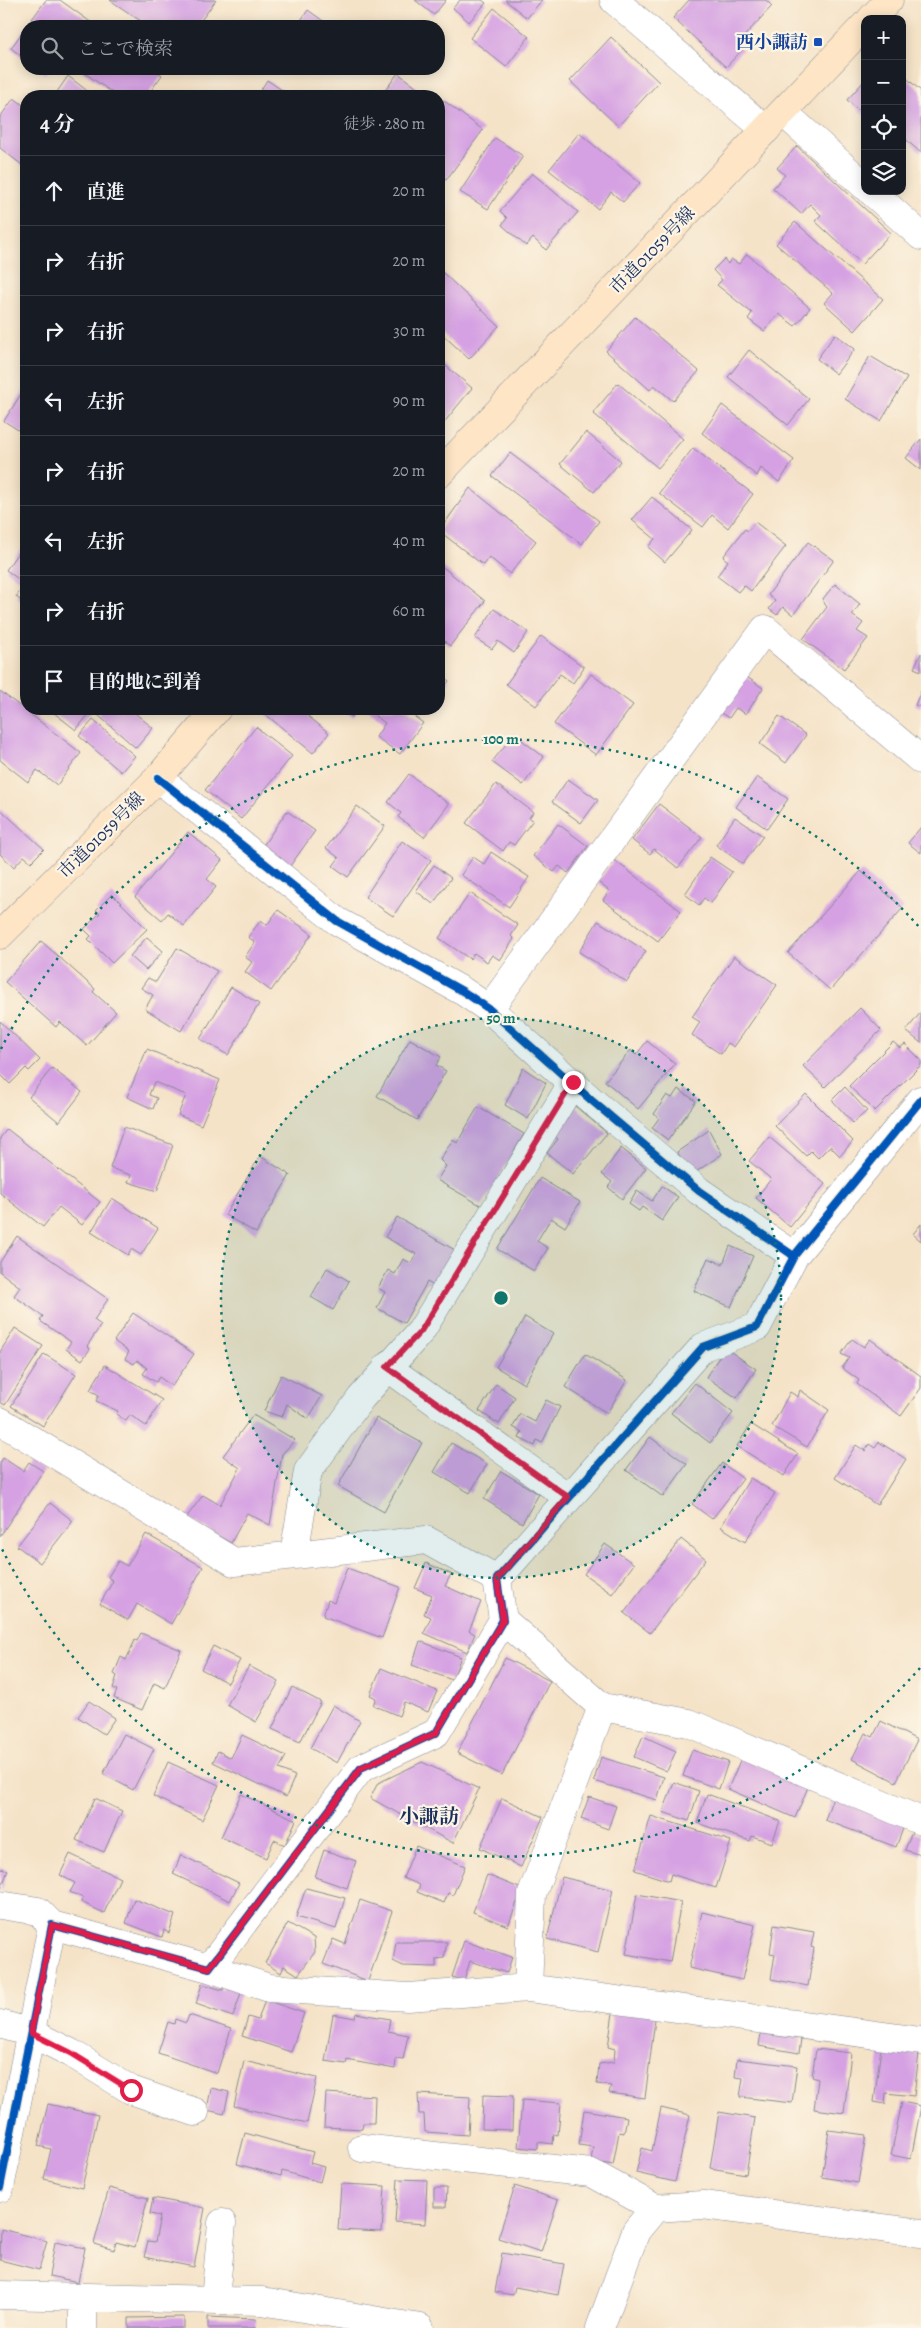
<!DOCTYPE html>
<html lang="ja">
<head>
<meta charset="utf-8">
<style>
  :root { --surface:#171b24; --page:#20242c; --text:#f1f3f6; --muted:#9ea1a6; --line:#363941 }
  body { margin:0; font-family:Alegreya,"Noto Serif JP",serif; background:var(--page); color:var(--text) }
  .controls { position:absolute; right:15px; top:15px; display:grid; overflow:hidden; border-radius:10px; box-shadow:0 2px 12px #0003 }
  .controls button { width:45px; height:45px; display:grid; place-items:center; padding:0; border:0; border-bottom:1px solid var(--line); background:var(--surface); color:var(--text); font:25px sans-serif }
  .stop { position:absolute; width:15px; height:15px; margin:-11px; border:4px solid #e11d48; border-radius:50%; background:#fff }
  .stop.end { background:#e11d48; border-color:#fff; box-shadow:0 1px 5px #0008 }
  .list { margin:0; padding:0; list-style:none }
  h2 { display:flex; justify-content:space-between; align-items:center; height:65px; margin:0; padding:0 20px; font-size:21px }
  h2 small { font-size:16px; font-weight:400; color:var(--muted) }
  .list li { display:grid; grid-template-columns:32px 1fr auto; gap:15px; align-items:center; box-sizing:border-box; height:70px; padding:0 20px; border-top:1px solid var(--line) }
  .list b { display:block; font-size:19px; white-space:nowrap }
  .list em { font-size:16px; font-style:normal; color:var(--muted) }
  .icon { flex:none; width:28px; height:28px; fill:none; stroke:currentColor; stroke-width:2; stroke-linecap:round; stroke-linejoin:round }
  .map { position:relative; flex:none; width:921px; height:2328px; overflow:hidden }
  .search { position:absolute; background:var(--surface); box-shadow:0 2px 12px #0003; left:20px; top:20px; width:425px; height:55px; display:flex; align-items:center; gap:12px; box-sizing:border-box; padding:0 18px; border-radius:20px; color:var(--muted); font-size:19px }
  .panel { position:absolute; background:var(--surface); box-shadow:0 2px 12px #0003; left:20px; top:90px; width:425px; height:625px; border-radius:20px }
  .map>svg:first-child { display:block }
</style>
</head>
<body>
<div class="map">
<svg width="921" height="2328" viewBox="0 0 921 2328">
  <rect width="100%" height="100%" fill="#fcf5e5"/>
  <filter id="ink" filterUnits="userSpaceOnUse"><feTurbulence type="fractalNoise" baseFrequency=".02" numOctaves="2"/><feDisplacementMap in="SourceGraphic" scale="10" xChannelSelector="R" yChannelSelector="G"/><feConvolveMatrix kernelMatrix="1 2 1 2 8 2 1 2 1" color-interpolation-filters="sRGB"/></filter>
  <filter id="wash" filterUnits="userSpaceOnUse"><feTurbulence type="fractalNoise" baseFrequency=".0096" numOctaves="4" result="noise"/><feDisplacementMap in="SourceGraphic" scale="20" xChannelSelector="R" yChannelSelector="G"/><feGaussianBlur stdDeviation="1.12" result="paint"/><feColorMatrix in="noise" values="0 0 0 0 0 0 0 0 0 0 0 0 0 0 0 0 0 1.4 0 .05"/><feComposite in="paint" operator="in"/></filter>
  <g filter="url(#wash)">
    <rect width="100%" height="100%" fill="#f5e3c8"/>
    <g id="blocks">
      <path fill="#d5a1e3" d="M46,0H60L96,26H27Z
        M110,0H216L197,26H148Z
        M415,0H446L434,15Z
        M460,0H482L486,3L469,22L453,8Z
        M505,0H542L527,18Z
        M689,0H766L772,6L737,44L742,50L726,67L673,18Z
        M494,8L529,37L506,67L470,38Z
        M308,10L330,26H297Z
        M26,27V60L11,48Z
        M611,37L659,82L618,126L570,81Z
        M38,69H49L45,74Z
        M79,69H154L162,75L147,96H117Z
        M398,73L417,88L410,96H381Z
        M902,74L921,91V153L904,138L902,140Z
        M68,76L94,96H61L57,92Z
        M267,80L285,92L282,96H257Z
        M865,80V116L847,100Z
        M14,98L26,107V168L0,148V117Z
        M443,100L483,130L446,180L439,175V105Z
        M579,133L640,183L623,202L611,192L598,209L549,170Z
        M495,138L523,156L488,209L460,192Z
        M797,146L891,233L862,264L815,221L821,215L810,204L801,214L773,188L785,175L777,168Z
        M532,173L578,212L546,250L533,238L526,246L502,225L507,218L500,211Z
        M795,222L883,299L855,331L824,303L833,293L776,244Z
        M747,254L810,308L795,326L779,314L764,331L748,319L752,313L717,285L722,280L713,270L724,259L728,264L731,259L739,264Z
        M439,269L499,326L469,359L439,331Z
        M635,317L699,371L673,401L654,385L650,390L606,351Z
        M835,334L855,349L836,374L817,359Z
        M749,350L809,399L788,425L728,377Z
        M870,356L907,378L881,421L845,399Z
        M439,360L472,388L442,425L439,422Z
        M618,383L683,439L658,468L593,413Z
        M26,386V435L4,421Z
        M722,405L794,460L779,482L761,468L757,476L702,433Z
        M586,432L621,461L594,492L560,464Z
        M921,439V470L906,458Z
        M693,448L753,494L728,528L712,515L703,527L659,493Z
        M510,453L599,521L582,544L492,476Z
        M470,488L536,541L510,574L489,557L483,565L439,531Z
        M652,497L692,530L665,562L648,547L655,539L632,520Z
        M755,522L786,546L751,591L744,585L738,592L717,576L728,561L723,557L745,529L748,531Z
        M808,542L834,560L793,615L783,607L777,615L769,609L775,601L768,595Z
        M21,548L26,552V604L16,597L25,584L6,570Z
        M439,564L485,601L450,646L439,637Z
        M835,584L860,604L852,615L863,623L857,631L868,638L844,669L803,639L827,607L822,600Z
        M494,609L528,632L514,653L498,641L492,649L475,638Z
        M541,636L584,667L573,683L560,674L536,706L506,684Z
        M921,653V671L914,668Z
        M439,673L449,681L439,694Z
        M741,673L763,688L746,714L736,708L729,718L716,710Z
        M591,674L633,705L596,755L554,724Z
        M0,691L81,753L57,785L37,770L28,782L0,760Z
        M921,691V707L915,705Z
        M49,709H93L76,730Z
        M103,709H130L153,728L136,748L98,715Z
        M269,709H299L329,733L313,753L265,714Z
        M341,709H358L352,717Z
        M366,709H404L423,723L400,754L376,737L385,723Z
        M779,716L806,735L786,763L760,744Z
        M93,720L135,756L121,772L79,736Z
        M256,727L292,756L241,819L205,790Z
        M514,734L544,757L523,785L492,762Z
        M409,774L449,804L424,837L398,817L401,813L388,802Z
        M757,777L788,799L767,829L736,807Z
        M568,779L598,800L581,823L552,802Z
        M496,784L533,812L529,818L533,820L514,845L509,842L503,851L466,823Z
        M659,804L702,837L678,868L654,849L650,854L632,840Z
        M357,806L385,826L348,877L333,866L339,858L326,848Z
        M0,809L44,849L31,862L24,856L14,867L0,854Z
        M287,811L315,831L290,866L262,847Z
        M735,817L763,836L743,864L716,845Z
        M558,824L588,846L568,873L559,866L554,872L533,856Z
        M921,827V853L908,843Z
        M188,832L222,860L207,879L216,887L184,926L168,913L162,920L135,897Z
        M402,841L431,860L393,916L365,897Z
        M491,852L529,877L509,907L461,875L473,857L484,864Z
        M710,857L732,872L711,903L704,898L699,905L685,894Z
        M614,860L681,911L658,941L603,900L609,891L598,882Z
        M434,865L451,878L433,904L416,891Z
        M861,871L903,908L830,990L788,953Z
        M470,893L518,925L511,936L514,939L500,960L492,955L487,962L474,953L470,959L439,938Z
        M112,894L147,929L112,963L88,939L91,936L84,929L100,913L96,910Z
        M278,910L312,934L271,991L245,972L252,962L245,957L255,942L248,937L261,920L267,925Z
        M598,921L646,951L627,982L579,952Z
        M147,937L163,951L146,970L130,956Z
        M41,941L95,989L93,992L116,1012L87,1046L60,1022L56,1027L5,982Z
        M177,948L217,971L181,1031L145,1009L153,995L141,988L148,978L156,982Z
        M734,956L777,985L734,1047L728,1043L721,1054L692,1035L700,1022L692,1017Z
        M231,987L259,1004L228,1055L200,1039Z
        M860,1008L881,1030L825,1087L803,1066Z
        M921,1012V1043L906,1031Z
        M0,1021L40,1060L29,1071L26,1068L10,1084L0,1074Z
        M410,1039L441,1057L436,1065L446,1071L417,1120L377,1096Z
        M647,1041L675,1064L638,1109L605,1081L631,1050L636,1055Z
        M893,1042L900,1048L905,1044L921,1060V1065L875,1111L849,1086Z
        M147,1049L220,1080L201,1125L178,1115L186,1095L154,1082L149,1095L157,1098L153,1109L127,1097Z
        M52,1068L82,1092L59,1122L29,1097Z
        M523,1068L546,1083L528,1119L505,1105Z
        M845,1087L867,1111L853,1123L832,1100Z
        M678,1089L696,1101L668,1140L652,1128L659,1118L654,1114L667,1095L672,1098Z
        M806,1094L853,1141L840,1156L830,1146L818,1158L811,1151L806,1156L775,1126Z
        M575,1106L607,1133L573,1174L547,1153L558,1139L552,1134Z
        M478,1107L524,1134L482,1206L437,1180L446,1166L440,1160L453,1139L457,1143Z
        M124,1127L173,1145L157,1191L128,1182L131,1175L110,1168Z
        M7,1129L100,1202L82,1225L59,1207L43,1227L0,1193V1138Z
        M709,1130L722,1154L693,1174L677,1152Z
        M769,1137L825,1184L790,1227L756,1198L771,1179L749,1161Z
        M621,1148L646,1168L622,1199L608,1187L612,1182L602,1174Z
        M260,1156L290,1175L256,1233L225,1215Z
        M540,1178L580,1202L565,1227L551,1218L537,1241L548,1248L534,1271L497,1249Z
        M662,1186L678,1197L662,1221L642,1207L639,1211L629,1204L637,1191L652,1201Z
        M112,1198L158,1228L141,1255L131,1249L128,1255L91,1232Z
        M397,1217L455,1250L434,1286L427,1282L404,1323L377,1308L385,1292L378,1288L388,1270L395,1274L403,1259L411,1263L416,1254L385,1237Z
        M921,1224V1241L913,1234Z
        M17,1236L108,1299L94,1320L101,1325L87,1346L90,1349L82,1360L66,1349L71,1342L40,1321L43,1316L14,1296L20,1287L0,1272V1262Z
        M730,1246L753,1256L731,1307L694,1291L708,1258L723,1264Z
        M327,1268L349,1281L333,1310L311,1297Z
        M133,1313L194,1354L172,1386L159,1377L156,1382L143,1374L147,1368L137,1360L134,1364L125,1359L129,1352L114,1341Z
        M525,1317L553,1334L524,1384L496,1367Z
        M15,1328L43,1346L5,1405L0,1402V1352Z
        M852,1339L864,1347L870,1339L921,1376V1388L901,1416L857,1384L859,1380L842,1368L849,1358L841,1354Z
        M725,1348L756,1369L737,1398L706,1377Z
        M44,1354L76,1374L43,1426L11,1406Z
        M585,1354L627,1380L607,1413L565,1387Z
        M105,1365L162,1400L146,1426L130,1415L126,1421L116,1414L118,1411L96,1401L99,1395L90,1390Z
        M281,1375L322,1396L308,1419L287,1404L282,1417L264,1411Z
        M695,1383L733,1413L710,1443L671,1413Z
        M496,1384L515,1397L499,1424L479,1411Z
        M800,1390L829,1410L807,1447L772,1426L790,1392L798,1397Z
        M546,1400L560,1407L542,1443L537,1440L535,1446L519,1438L522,1432L513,1427L520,1414L535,1422Z
        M253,1415L295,1440L282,1454L270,1525L247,1513L231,1543L186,1518L203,1495L220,1505L240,1468L223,1456Z
        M376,1418L422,1443L384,1512L338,1486Z
        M751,1424L798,1454L784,1476L737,1446Z
        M650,1437L687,1464L663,1497L626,1470Z
        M879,1442L906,1459L877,1505L835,1478L856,1445L865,1451L869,1444L875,1448Z
        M451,1443L487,1464L470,1493L434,1472Z
        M3,1458L23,1471L29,1462L43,1471L0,1536V1463Z
        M722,1463L743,1479L712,1519L692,1504Z
        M501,1471L539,1494L522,1523L484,1499Z
        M750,1478L775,1493L745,1542L721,1527Z
        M50,1503L73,1521L40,1563L17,1546Z
        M146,1534L203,1567L171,1624L137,1604L128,1620L100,1604L113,1581L108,1577L118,1561L127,1566Z
        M681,1539L706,1559L650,1633L624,1613Z
        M605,1544L634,1564L612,1594L584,1574Z
        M426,1563L451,1574L445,1586L481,1602L469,1631L475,1634L467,1652L424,1633L431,1617L424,1614L432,1595L415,1588Z
        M347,1568L400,1587L382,1638L323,1616L328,1600L334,1603Z
        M141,1633L181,1650L165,1688L154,1683L142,1710L114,1698L117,1690L113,1688L117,1676L114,1674L121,1657L126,1660L135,1640L137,1641Z
        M420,1641L461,1657L452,1680L412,1665Z
        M213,1646L240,1660L228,1683L201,1669Z
        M505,1658L550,1681L502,1775L457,1753Z
        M249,1666L279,1682L256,1722L227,1705Z
        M381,1668L437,1691L428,1712L404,1702L399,1716L373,1705L376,1698L370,1695Z
        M292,1687L321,1702L300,1742L272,1729Z
        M89,1701L115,1718L104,1734L78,1717Z
        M333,1705L360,1721L337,1763L310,1748Z
        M881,1721L917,1740L896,1782L852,1759L865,1733L873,1737Z
        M124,1734L154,1749L133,1790L103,1774Z
        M242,1735L286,1756L279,1769L295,1776L286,1797L213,1762L218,1751L231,1758Z
        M643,1736L676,1751L667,1771L634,1757Z
        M692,1750L728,1762L719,1789L683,1776Z
        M601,1757L664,1777L657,1800L594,1781Z
        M741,1758L808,1787L795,1818L728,1789Z
        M168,1762L219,1785L202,1820L153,1796Z
        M422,1762L479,1789L453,1843L370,1798L378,1783Z
        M674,1782L699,1791L689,1821L663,1812Z
        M241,1794L296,1820L285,1845L274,1840L266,1858L221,1837Z
        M707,1794L780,1821L772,1843L752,1836L750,1841L697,1823Z
        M834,1794L906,1821L896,1847L825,1820Z
        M589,1797L616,1806L608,1829L581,1819Z
        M95,1798L122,1811L104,1852L76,1840Z
        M502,1798L543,1817L521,1867L480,1848Z
        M651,1816L731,1841L716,1888L671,1874L669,1881L635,1870Z
        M912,1832L921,1835V1855L905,1850Z
        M416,1846L465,1866L453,1895L448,1893L444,1903L417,1892L420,1885L403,1878Z
        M324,1850L356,1861L347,1888L315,1877Z
        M70,1854L120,1878L104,1913L81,1902L83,1898L70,1892L75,1883L60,1875Z
        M181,1855L239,1883L230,1901L173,1874Z
        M0,1868L8,1870L0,1892Z
        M487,1875L522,1889L508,1926L473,1912Z
        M562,1877L613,1890L598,1952L547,1939Z
        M306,1888L345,1898L336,1929L296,1917Z
        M637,1894L681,1902L670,1962L626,1954Z
        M134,1899L175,1915L169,1933L164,1930L162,1937L126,1923Z
        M360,1900L392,1911L368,1981L323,1964L333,1939L345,1944Z
        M702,1912L755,1925L742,1980L689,1968Z
        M288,1923L314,1938L315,1952L298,1975L284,1966L281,1973L265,1963Z
        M774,1925L814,1932L811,1947L814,1948L808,1986L771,1979L775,1954L770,1953Z
        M464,1941L512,1957L507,1973L470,1961L464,1980L452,1977Z
        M396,1942H447L444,1958L436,1959V1967L403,1966L393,1961Z
        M202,1984L223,1990L224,1985L242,1990L233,2017L196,2004Z
        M265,2000L304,2013L291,2052L242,2036L248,2017L258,2020Z
        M614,2006L656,2012L645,2098L609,2093L611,2086L597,2084L599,2064L614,2062L615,2049L608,2047Z
        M356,2013L390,2019L388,2031L408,2035L403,2060L396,2059L395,2069L347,2060L346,2064L325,2061L333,2014L355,2018Z
        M189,2015L231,2029L217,2073L158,2053L168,2022L174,2024L175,2019L186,2023Z
        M762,2026L802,2032L799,2053L759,2046Z
        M881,2048L919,2053L914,2096L886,2093L885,2104L874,2102Z
        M816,2049L851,2053L844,2113L814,2109L818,2079L812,2077Z
        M737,2059L797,2066L792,2103L740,2097L743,2078L735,2077Z
        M244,2061L317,2078L307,2123L234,2106Z
        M211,2088L229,2092L224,2114L207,2110Z
        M326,2093L375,2096L374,2123H363L362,2129L324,2127Z
        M418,2094L470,2097L468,2135L425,2132L424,2114H419Z
        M483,2095L513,2096L512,2130L482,2129Z
        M522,2100L561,2103L558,2135L554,2134L553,2144L538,2142V2149L518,2147Z
        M902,2102L921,2106L911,2159L891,2155Z
        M48,2104L98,2115L82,2188L44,2179L51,2149L38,2146Z
        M661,2108L690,2115L675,2182L636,2173L642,2148L652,2151Z
        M584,2110L627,2117L624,2133L619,2132L613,2165L591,2161L593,2147L579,2145Z
        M719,2112L755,2118L746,2174L710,2168Z
        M829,2130L866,2135L858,2183L822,2177Z
        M245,2133L313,2152L310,2163L324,2167L320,2182L282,2171L281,2176L237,2164Z
        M398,2179L427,2180L425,2224L395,2222Z
        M341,2184L385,2186L382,2232L338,2230Z
        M515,2186L558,2200L541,2252L498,2238Z
        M109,2188L148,2198L135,2247L116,2242L114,2250L94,2244Z
        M434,2188H447L446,2207H434Z
        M153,2198L205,2208L194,2267L144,2257L148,2241L155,2242L160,2216L150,2214Z
        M1,2229L47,2241L39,2270L0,2260Z
        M55,2242L85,2248L78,2282L49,2276Z
        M502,2253L564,2264L558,2295L515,2287L513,2295L495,2292Z
        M184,2317V2328H129V2318Z
        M208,2317L256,2319L255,2328H208Z"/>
    </g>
  </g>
  <g filter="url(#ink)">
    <use href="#blocks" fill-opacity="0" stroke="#888993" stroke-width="1"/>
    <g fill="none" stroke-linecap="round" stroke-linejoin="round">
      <defs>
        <path id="street" d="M614,0L766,130
          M783,112L865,186
          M871,191L921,236
          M158,778L337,921L464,992L489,1009L591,1100L699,1191L794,1256
          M489,1009L765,629L921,760
          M387,1367L568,1497
          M0,1421L234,1562L426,1540L497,1579
          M294,1554L308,1471L361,1398L421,1331L573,1082
          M503,1620L602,1707L689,1723L921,1821
          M0,1905L38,1911L52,1925
          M209,1968L269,1988L408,1997L528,1988L921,2041
          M528,1988L532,1894L602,1707
          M0,2024L31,2033L71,2053L131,2090L195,2112
          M362,2148L591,2173L655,2208
          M0,2188L52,1925L209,1968L361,1768L436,1733L503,1620L497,1579L703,1347L757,1327L794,1256L921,1100
          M0,2295L262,2301L420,2328
          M83,2297V2328
          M215,2300L222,2223
          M600,2328L636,2231L655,2208L703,2205L921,2233"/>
        <path id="secondary" d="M871,19L889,0
          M439,474L865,25
          M0,935L158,778L217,709"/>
      </defs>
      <use href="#street" stroke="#888993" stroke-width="29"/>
      <use href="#secondary" stroke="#888993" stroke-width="29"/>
      <use href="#street" stroke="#fff" stroke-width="28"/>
      <use href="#secondary" stroke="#fde5c5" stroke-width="28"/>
      <defs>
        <path id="cycleway" d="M158,778L337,921L464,992L489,1009L591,1100L699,1191L794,1256
          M0,2188L52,1925L209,1968L361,1768L436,1733L503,1620L497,1579L703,1347L757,1327L794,1256L921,1100"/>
      </defs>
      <use href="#cycleway" stroke="#fcf5e5" stroke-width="11"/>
      <use href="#cycleway" stroke="#0057b8" stroke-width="8"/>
    </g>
  </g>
  <g fill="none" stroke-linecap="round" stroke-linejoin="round" filter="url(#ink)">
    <path stroke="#e11d48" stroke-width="6" d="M131,2090L71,2053L31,2033L52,1925L209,1968L361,1768L436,1733L503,1620L497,1579L568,1497L387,1367L421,1331L573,1082"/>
  </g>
  <circle cx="501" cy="1298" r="280" fill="#0f766e" fill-opacity=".12"/>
  <g fill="none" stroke="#0f766e" stroke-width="2.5" stroke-dasharray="2.5 5">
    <circle cx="501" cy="1298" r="280"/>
    <path d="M920 1668A559 559 0 0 1 1 1547M1 1049A559 559 0 0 1 920 928"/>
  </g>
  <rect fill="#1a4fb4" stroke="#fcf5e5" stroke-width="2" x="813" y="37" width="10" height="10" rx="2.5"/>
  <g text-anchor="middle" stroke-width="4.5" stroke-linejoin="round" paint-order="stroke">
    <g font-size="18" font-weight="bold" fill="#164399" stroke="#fcf5e5" text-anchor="end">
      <text x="808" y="48">西小諏訪</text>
    </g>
    <g font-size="18" fill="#1b2f5e" stroke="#fcf5e5">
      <text transform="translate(652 250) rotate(-46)" y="6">市道01059号線</text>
      <text transform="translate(101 835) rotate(-45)" y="6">市道01059号線</text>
    </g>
    <g font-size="20" font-weight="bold" fill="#1b2f5e" stroke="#fcf5e5">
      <text x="429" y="1823">小諏訪</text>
    </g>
  </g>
  <circle cx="501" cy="1298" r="8" fill="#0f766e" stroke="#fcf5e5" stroke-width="2.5"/>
  <g font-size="15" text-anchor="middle" font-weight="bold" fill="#0f766e" stroke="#fcf5e5" stroke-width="4.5" stroke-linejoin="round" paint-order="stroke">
    <text x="501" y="744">100 m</text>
    <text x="501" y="1023">50 m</text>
  </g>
</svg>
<div class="controls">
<button>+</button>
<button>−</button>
<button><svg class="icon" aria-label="locate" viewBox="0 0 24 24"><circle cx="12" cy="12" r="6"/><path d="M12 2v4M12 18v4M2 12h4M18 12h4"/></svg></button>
<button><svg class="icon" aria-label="layers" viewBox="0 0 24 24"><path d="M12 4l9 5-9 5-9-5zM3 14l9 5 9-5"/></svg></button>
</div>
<div class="stop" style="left:131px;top:2090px"></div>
<div class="stop end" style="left:573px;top:1082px"></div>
<div class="search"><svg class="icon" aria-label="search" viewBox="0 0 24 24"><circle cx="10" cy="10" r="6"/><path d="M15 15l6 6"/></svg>ここで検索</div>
<section class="panel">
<h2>4 分<small>徒歩 · 280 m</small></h2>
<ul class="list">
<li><svg class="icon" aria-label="ahead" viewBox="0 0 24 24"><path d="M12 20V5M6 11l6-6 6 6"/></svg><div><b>直進</b></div><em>20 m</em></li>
<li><svg class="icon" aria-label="right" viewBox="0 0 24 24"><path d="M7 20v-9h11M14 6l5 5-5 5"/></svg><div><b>右折</b></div><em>20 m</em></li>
<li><svg class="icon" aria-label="right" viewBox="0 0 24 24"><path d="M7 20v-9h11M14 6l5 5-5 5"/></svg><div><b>右折</b></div><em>30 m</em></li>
<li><svg class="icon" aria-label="left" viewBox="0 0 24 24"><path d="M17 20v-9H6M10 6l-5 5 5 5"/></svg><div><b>左折</b></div><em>90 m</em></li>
<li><svg class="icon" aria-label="right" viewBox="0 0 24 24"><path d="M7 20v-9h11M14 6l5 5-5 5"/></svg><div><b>右折</b></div><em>20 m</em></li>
<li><svg class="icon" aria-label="left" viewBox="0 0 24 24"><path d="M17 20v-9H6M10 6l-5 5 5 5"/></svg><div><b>左折</b></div><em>40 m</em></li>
<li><svg class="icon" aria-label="right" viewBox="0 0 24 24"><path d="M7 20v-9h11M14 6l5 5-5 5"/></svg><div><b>右折</b></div><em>60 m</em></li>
<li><svg class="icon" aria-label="arrive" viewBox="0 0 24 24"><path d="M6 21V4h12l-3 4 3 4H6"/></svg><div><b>目的地に到着</b></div></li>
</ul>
</section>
</div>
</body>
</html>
